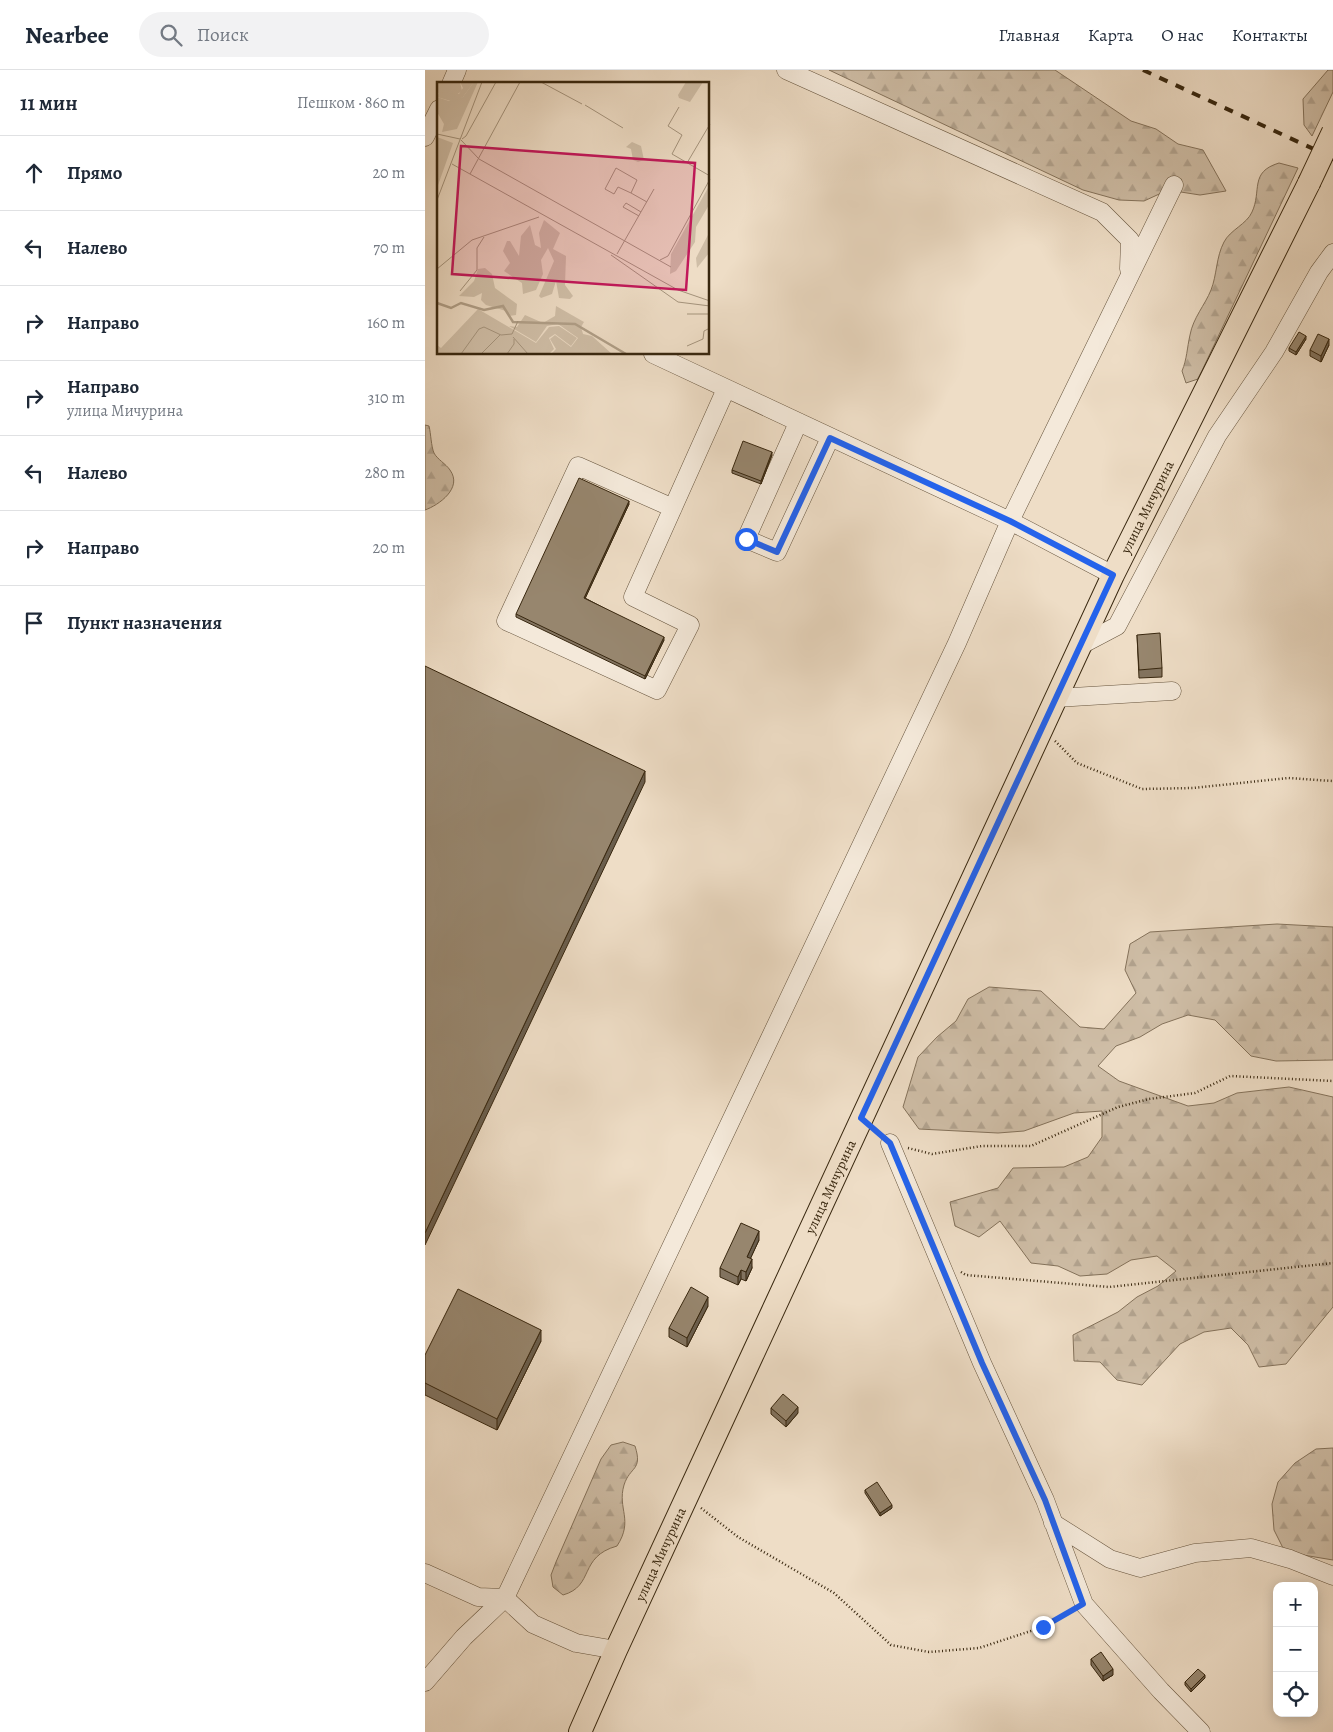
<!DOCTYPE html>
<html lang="ru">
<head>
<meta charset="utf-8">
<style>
  :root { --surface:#fff; --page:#f2f2f3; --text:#1f2937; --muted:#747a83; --line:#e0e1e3 }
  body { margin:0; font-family:Alegreya,serif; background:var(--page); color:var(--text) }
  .controls { position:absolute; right:15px; bottom:15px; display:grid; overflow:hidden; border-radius:10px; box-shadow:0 2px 12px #0003 }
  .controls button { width:45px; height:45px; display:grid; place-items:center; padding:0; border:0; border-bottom:1px solid var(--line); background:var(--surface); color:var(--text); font:25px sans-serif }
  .stop { position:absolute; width:15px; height:15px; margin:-11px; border:4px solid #2563eb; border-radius:50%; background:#fff }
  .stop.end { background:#2563eb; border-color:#fff; box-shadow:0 1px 5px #0008 }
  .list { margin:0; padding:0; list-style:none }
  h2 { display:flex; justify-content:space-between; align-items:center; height:65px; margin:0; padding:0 20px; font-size:21px }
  h2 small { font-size:16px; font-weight:400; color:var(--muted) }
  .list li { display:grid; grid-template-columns:32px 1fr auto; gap:15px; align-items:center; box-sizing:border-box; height:75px; padding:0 20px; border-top:1px solid var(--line) }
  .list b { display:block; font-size:19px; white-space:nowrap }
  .list p { margin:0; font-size:16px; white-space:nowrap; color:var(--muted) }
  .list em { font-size:16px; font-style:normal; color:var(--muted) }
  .icon { flex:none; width:28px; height:28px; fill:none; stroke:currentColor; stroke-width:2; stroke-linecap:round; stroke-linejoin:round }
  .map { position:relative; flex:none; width:908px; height:1662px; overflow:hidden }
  header { display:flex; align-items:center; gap:30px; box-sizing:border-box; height:70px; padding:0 25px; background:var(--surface); border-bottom:1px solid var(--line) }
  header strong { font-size:24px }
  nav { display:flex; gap:28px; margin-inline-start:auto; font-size:18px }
  .search { width:350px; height:45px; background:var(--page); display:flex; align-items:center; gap:12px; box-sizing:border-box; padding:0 18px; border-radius:28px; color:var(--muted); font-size:19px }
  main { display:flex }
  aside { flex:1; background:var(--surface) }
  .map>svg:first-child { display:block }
</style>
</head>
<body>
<header>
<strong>Nearbee</strong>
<div class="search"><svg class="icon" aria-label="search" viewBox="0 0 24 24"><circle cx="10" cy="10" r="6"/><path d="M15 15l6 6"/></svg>Поиск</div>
<nav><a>Главная</a><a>Карта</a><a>О нас</a><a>Контакты</a></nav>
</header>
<main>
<aside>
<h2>11 мин<small>Пешком · 860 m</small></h2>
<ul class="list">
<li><svg class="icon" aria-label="ahead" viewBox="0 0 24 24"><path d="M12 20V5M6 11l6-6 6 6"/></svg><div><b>Прямо</b></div><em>20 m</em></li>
<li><svg class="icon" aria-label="left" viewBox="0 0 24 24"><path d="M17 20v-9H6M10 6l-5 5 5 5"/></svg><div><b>Налево</b></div><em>70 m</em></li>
<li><svg class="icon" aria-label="right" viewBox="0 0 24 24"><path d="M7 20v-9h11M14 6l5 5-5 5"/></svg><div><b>Направо</b></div><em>160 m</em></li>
<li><svg class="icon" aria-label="right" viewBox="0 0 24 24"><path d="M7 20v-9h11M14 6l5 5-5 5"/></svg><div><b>Направо</b><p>улица Мичурина</p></div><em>310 m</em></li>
<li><svg class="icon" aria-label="left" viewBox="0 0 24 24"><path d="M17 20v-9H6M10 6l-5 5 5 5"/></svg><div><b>Налево</b></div><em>280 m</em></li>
<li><svg class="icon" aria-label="right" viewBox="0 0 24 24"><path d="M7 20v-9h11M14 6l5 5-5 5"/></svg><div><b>Направо</b></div><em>20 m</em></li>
<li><svg class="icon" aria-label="arrive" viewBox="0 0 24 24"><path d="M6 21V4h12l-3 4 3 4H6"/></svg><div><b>Пункт назначения</b></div></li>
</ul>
</aside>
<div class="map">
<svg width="908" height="1662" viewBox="0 0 908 1662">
  <defs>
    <pattern id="forest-firs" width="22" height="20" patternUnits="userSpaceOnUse" patternTransform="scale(1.25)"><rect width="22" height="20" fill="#cfbea7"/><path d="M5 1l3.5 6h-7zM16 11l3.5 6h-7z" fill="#b2a38f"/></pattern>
  </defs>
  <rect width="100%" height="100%" fill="#eeddc6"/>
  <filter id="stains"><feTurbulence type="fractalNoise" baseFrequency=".004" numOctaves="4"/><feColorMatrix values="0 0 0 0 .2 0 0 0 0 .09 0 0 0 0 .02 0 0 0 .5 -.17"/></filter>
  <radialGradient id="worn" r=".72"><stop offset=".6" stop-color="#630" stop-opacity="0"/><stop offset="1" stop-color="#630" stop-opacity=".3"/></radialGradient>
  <path fill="url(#forest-firs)" stroke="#84725b" d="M404,0H630L706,51L731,59L753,74L778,80L801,121L775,125L743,120L719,131L694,130L658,120Z
    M903,0H908V22L887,66L879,55L878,29Z
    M854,93L873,98L773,309L761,313L757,301C762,289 762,278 765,265C768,248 780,235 786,220C792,205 791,187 799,172C805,160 822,154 827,142C837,121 824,102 854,93Z
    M0,355L4,356C6,364 6,376 9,383C12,389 21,394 25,400C38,418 14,435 0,440Z
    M852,854L908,857V990L851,991L826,986L790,950L763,945L737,954L715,967L691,976L673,996L694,1011L763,1036L789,1033L812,1023L864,1017L908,1027V1237L861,1294L834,1297L823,1275L806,1258L779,1262L755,1274L717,1315L692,1310L675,1292L649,1291L648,1265L693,1242L712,1227L733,1216L751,1201L732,1186L706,1190L682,1204L655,1206L633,1196L606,1193L575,1151L554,1167L530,1156L525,1132L573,1118L588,1098L639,1097L663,1087L677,1067V1041L649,1043L599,1061L573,1063L494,1059L478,1037L493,987L512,967L531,951L543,929L564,917L616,921L655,957L679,959L711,923L700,900L705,874L725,862Z
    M198,1372L210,1376C218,1401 205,1396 199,1415C192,1439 209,1450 192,1476C153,1487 170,1516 138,1525L128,1517L126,1505L131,1492L176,1389L186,1375Z
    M908,1378V1490L860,1482L849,1460L847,1434L853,1412L870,1393L891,1379Z"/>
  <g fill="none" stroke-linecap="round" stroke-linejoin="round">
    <defs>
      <path id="minor" d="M361,0L677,142L705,170L704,199
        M26,14L32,0
        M0,67L14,39
        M228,284L585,451L688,505
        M373,353L321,469L352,482L405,368
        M248,438L153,396L81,551L232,620L265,555L208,527L301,319
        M656,575L692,556L792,366L849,282L894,202L908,183
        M631,628L747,621
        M465,1073L557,1293L620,1430L659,1534L736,1621L776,1662
        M628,1453L685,1489L715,1498L770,1483L826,1478L865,1489L908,1506
        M0,1503L53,1527L80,1528L108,1554L151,1573L191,1580
        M0,1612L39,1567L80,1528L532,573L585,451L749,115"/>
      <g id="major">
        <path id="s1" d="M155,1662L191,1580L688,505L884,113"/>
      </g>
    </defs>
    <use href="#minor" stroke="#66543d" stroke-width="19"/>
    <use href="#major" stroke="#38270f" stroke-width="24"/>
    <path stroke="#38270f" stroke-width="2.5" stroke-dasharray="1 2.5" stroke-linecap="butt" d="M630,671L652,693L717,719L768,718L863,708L908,711
      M483,1078L507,1084L557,1076H606L693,1037L724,1029L770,1023L805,1006L908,1011
      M536,1202L541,1205L684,1217L908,1193
      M276,1438L313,1467L409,1523L466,1575L504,1582L554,1578L618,1557L646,1541"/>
    <use href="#minor" stroke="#f4e9da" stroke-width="18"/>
    <use href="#major" stroke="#eeddc6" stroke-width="22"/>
    <path stroke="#38270f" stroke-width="4" stroke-dasharray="9 9" stroke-linecap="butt" d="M718,0L908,88"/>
    <defs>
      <path id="major-bridge" d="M884,113L908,62"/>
    </defs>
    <use href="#major-bridge" stroke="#38270f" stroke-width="24" stroke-linecap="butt"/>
    <use href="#major-bridge" stroke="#eeddc6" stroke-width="22"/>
  </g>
  <path fill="#82735f" stroke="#38270f" d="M881,269L871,285L864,281V278Z
    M904,275L896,292L885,286V280Z
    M347,385L336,414L307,403V400Z
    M204,434L160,528L239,570L220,609L91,547V544Z
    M712,565L737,598V607L714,608Z
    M334,1170L325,1189L327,1198L321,1211L316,1209L313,1215L295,1207V1198Z
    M283,1236L262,1277L244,1267V1258Z
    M116,1271L72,1360L0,1325V1285Z
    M346,1338L373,1343L361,1357L346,1344Z
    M440,1420L467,1438L455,1446L440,1423Z
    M666,1589L688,1605L678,1611L666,1595Z
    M780,1608L766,1622L760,1615V1612Z"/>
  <path fill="#6a5e4d" stroke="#38270f" d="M881,266V269L871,285V282Z
    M904,269V275L896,292V286Z
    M347,382V385L336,414V411Z
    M204,431V434L159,531V528Z
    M239,567V570L220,609V606Z
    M220,701V712L0,1175V1163Z
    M334,1161V1170L322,1196V1187Z
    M327,1189V1198L321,1211V1202Z
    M316,1200V1209L313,1215V1207Z
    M283,1227V1236L262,1277V1268Z
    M116,1260V1271L72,1360V1349Z
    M373,1337V1343L361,1357V1351Z
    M467,1435V1438L455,1446V1443Z
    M688,1599V1605L678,1611V1606Z
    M780,1605V1608L766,1622V1619Z"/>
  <path fill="#97866e" stroke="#38270f" d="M874,262L881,266L871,282L864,278Z
    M893,264L904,269L896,286L885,280Z
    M318,371L347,382L336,411L307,400Z
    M154,408L204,431L159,528L239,567L220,606L91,544Z
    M735,563L737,598L714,600L712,565Z
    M0,596L220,701L0,1163Z
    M316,1153L334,1161L322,1187L327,1189L321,1202L316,1200L313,1207L295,1198Z
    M266,1217L283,1227L262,1268L244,1258Z
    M33,1219L116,1260L72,1349L0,1313V1285Z
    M358,1324L373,1337L361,1351L346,1338Z
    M452,1412L467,1435L455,1443L440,1420Z
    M676,1582L688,1599L678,1606L666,1589Z
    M773,1599L780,1605L766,1619L760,1612Z"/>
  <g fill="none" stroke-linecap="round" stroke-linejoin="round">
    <path stroke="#2563eb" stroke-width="6" d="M321,469L352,482L405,368L585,451L688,505L436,1048L465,1073L557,1293L620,1430L658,1534L618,1557"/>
  </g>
  <g text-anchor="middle" stroke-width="4" stroke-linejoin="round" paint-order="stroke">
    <g font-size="14" fill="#38270f" stroke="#f4e9da">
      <text dy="5" stroke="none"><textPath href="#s1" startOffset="1350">улица Мичурина</textPath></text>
      <text dy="5" stroke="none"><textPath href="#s1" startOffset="600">улица Мичурина</textPath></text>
      <text dy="5" stroke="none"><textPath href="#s1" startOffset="195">улица Мичурина</textPath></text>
    </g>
  </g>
  <g transform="translate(12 12)">
    <rect width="272" height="272" fill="#eeddc6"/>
    <path d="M0,0H23L25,9L19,13L0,11ZM37,0H41L20,47L5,50L7,42L0,30V15L12,19L26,15ZM0,55L16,61L0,106Z" fill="#cfbea7"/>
    <path d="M23,0H37L26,15L17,20L0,15L2,10L22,12L26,6ZM249,0H266L253,20L242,16L241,13ZM195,60L204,64L207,78L201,80L196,78L194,67L189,65ZM272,104V123L259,145L258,160L239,189L233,192L234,172ZM107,138L123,151L116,167L129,174L128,203L136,214L133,217L122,216L119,199L115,212L104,216L102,214L117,179L111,166L104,178L106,192L99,208L86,212L85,201L67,189L73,181L66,169L70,159H73L82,174L84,154L93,143L98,163L104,166L102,151ZM272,151V171L260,186L259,176ZM48,186L55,192L58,206L80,222L79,233L72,234L69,229L49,223L44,218L45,211L37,215L22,214L37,199L41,187ZM119,224L147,240L144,245L146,252L155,254L175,272H114L119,267L113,257L118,253L134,265L141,256L121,242L110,244L99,260L72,244L80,245L88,233L106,241L118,234Z" fill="#cfbea7"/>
    <path d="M41,227L99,261L112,245L122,244L140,256L134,264L118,252L112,256L117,267L112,272H0V263L4,266Z" fill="#cfbea7"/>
    <path fill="none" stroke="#b09f88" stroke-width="2.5" d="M0,221L14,226L24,221L47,228L66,224L76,240L138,242L189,272"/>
    <path fill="none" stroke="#a5947d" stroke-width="1" d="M104,0L145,22M148,23L186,46M242,25L231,44L245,53L235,72L273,94M0,52L23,57M25,57L29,54L59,0M24,58L42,77L234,185M250,81L273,42M15,82L241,208L273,219M33,92L83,0M194,111L200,98L179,86L168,107L177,112L181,105L194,111L210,120M0,118L45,0M202,134L186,125L189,121L204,130M180,172L217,107M174,173L241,220L273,224M223,178L231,174L273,97M0,187L35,158L102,135M23,209L40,188V166L47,155M250,232H273M76,255L91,272M250,264L266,257L267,249L273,246M24,272L42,247L47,245L64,253L75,252L81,239M44,272L63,253M70,272L77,262V257"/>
    <path fill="#c2185b" fill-opacity="0.15" stroke="#c2185b" stroke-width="2.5" d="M24,64L258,81L249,208L15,192Z"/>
    <rect width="272" height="272" fill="none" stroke="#38270f" stroke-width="2.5"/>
  </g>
  <rect width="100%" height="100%" filter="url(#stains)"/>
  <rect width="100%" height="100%" fill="url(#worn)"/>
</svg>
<div class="controls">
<button>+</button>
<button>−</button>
<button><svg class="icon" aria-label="locate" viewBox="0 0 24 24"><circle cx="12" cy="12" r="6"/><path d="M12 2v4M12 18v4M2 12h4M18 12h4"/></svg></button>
</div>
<div class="stop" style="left:321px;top:469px"></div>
<div class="stop end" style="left:618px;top:1557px"></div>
</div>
</main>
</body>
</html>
